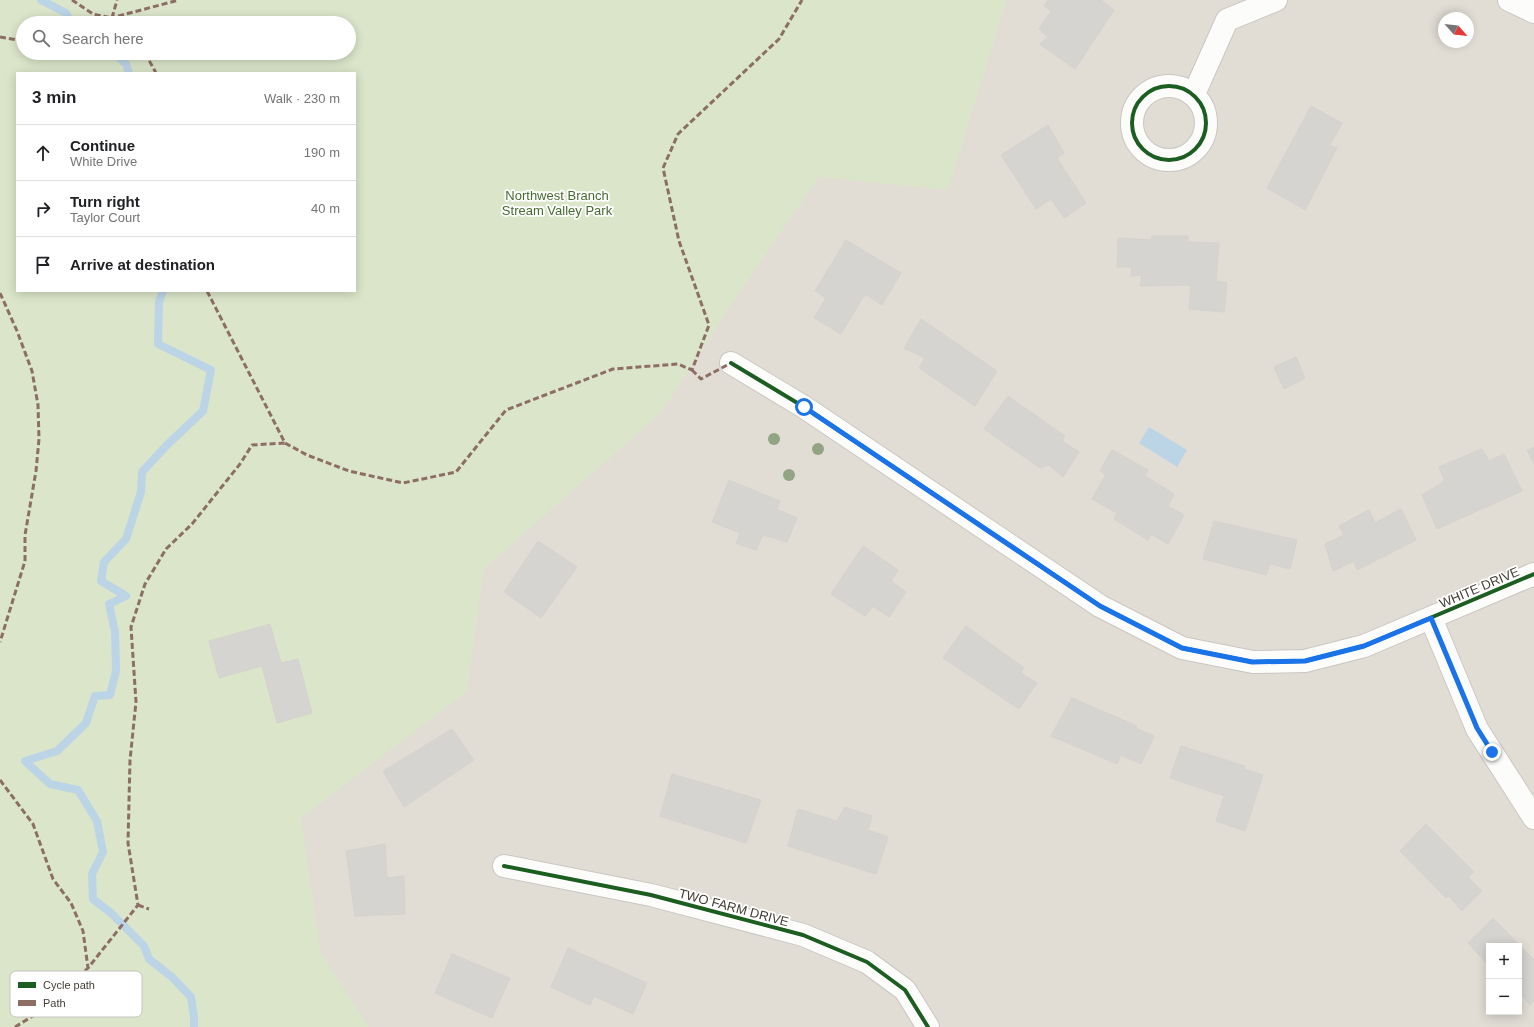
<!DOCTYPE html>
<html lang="en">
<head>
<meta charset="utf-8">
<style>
  :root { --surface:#fff; --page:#f2f2f2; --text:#202124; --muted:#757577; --line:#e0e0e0 }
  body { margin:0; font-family:Arial,sans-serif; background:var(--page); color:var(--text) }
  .controls { position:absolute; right:12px; bottom:12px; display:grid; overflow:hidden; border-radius:0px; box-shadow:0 2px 10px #0003 }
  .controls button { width:36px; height:36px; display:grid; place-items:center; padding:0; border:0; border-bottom:1px solid var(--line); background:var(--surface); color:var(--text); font:20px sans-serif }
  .compass { position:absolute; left:1438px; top:12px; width:36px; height:36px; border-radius:50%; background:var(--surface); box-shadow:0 2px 10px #0003; rotate:117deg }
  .stop { position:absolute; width:12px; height:12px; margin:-9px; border:3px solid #1a73e8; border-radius:50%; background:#fff }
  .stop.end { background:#1a73e8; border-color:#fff; box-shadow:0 1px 4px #0008 }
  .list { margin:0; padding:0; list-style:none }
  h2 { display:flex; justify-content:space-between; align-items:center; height:52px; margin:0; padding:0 16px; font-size:17px }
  h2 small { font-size:13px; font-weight:400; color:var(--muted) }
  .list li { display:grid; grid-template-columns:26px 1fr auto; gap:12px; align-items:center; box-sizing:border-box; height:56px; padding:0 16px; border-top:1px solid var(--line) }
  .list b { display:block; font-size:15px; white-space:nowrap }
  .list p { margin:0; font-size:13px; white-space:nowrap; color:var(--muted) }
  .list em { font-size:13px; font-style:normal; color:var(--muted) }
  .icon { flex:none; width:22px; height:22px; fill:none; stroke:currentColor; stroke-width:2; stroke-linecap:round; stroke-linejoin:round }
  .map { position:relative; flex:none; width:1534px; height:1027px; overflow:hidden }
  .search { position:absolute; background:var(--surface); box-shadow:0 2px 10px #0003; left:16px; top:16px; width:340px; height:44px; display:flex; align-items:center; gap:10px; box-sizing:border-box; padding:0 14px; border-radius:22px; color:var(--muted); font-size:15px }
  .panel { position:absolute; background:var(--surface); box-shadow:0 2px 10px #0003; left:16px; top:72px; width:340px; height:220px; border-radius:0px }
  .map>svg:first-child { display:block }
</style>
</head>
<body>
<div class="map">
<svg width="1534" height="1027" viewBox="0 0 1534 1027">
  <rect width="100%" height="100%" fill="#edebe7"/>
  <path fill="#e1ddd5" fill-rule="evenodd" d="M988,0H1534V1027H143L186,620L815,176ZM1444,18H1468V42H1444ZM1489,946H1519V1012H1489Z"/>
  <path fill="#dae5c9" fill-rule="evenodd" d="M0,0H1007L948,190L819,177L735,299L662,412L484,569L467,692L301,818L321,953L369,1027H0ZM23,23H349V53H23ZM17,73H355V291H17Z"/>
  <path fill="#bbd5e7" d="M1149,427L1187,450L1177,467L1139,443Z"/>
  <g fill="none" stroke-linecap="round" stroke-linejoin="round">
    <path stroke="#bbd5e7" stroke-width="8" d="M41,0L66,13L71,23
      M114,53L126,64L129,73
      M163,291L159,302L158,344L211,370L203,411L166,446L142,472L141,492L126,539L104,562L101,581L126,596L109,604L115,632L116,671L110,695L95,696L86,723L57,751L25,761L50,784L78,790L97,821L103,852L92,874L93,899L111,913L144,946L149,959L172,977L191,997L194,1017V1027"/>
  </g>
  <path fill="#d6d4d0" stroke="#d5d2cd" d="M1048,0H1101L1114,10L1075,69L1040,44L1048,37L1039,29L1051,11L1044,6Z
    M1311,106L1342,123L1330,145L1337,148L1305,210L1267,188Z
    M1048,125L1064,153L1057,158L1086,203L1064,218L1051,199L1036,209L1001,155Z
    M1152,236H1188V242L1219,243L1216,281L1227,283L1224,312L1189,309L1191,285L1140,286L1142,275L1131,276L1132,267H1117L1118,238L1151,240Z
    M846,240L901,273L882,305L865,294L841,334L814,318L826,298L815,291Z
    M921,319L997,371L975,406L919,368L925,358L904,348Z
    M1296,357L1305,378L1284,389L1274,367Z
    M1008,396L1065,436L1062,441L1079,452L1063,477L1049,465L1040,468L984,429Z
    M1534,447V464L1527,450Z
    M1482,449L1489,461L1504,454L1522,491L1437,529L1422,495L1445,481L1439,467Z
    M1112,450L1148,470L1145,476L1174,494L1168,506L1184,515L1168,544L1151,534L1148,540L1114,519L1117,513L1092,499L1106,474L1100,471Z
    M729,480L780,501L777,509L797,518L787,542L763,535L756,550L736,543L740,533L712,522Z
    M1401,509L1416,540L1357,570L1354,561L1333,571L1325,544L1344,535L1339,526L1369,510L1375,523Z
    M1214,521L1297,540L1290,569L1270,564L1266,575L1203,559Z
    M538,541L577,567L541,618L504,592Z
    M863,546L898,570L891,581L906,592L889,617L873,606L865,616L831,594Z
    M270,624L281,663L298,659L312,713L277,723L262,666L219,678L209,641Z
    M966,626L1024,668L1021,673L1037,683L1019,709L943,658Z
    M1072,698L1137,726L1136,728L1154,736L1141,764L1121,755L1117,764L1051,736Z
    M452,729L474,760L404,807L383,771Z
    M1181,746L1245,766L1244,769L1263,775L1245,831L1216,821L1224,796L1170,778Z
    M672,774L761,800L746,843L660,816Z
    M845,807L872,816L868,830L888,837L876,874L788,846L798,809L837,821Z
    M1426,824L1474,872L1468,877L1482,891L1462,911L1449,896L1446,898L1400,851Z
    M385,844L387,878L404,876L405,914L355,916L346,851Z
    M1493,918L1534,960V1001L1530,1005L1519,992V946H1489V966L1468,943Z
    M568,948L647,983L633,1014L594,996L590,1005L551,987Z
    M452,954L510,978L492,1018L435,993Z"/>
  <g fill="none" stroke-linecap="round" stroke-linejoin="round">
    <defs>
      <path id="street" d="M1509,0L1534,12
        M1132 123a37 37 0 1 1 74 0a37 37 0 1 1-74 0Z
        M1194,94L1227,20L1276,0
        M731,363L804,407L1100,606L1182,648L1253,662L1305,661L1364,646L1534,574
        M1431,618L1477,729L1534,818
        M504,866L651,895L803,935L867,962L905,990L928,1027"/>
    </defs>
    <use href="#street" stroke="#c9c7c3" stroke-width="24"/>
    <use href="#street" stroke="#fcfcfb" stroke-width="22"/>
    <path stroke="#8d6e63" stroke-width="3" stroke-dasharray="6 3" stroke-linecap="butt" d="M72,0L93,14L112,18L120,23
      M112,18L117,0
      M92,23L179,0
      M0,37L23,41
      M145,53L156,73
      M207,291L285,443L307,455L349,471L403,483L456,472L506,410L613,369L678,364L692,370L709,325L679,241L663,168L678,134L779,39L802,0
      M0,293L17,331L32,371L38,405L39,439L36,471L25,535V561L0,642
      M692,370L701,379L731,363
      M0,780L33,824L53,879L71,903L83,931L88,968
      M138,905L149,909
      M15,1027L41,1011L88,968L138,905L128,843L130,760L136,702L131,627L145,584L166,549L192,524L240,464L252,445L285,443"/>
    <defs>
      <path id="cycleway" d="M1132 123a37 37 0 1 1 74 0a37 37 0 1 1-74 0Z
        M731,363L804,407L1100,606L1182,648L1253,662L1305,661L1364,646L1534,574
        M504,866L651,895L803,935L867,962L905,990L928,1027"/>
    </defs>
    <use href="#cycleway" stroke="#fff" stroke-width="6"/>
    <use href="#cycleway" stroke="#1b5e20" stroke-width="4"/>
  </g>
  <g fill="#91a582">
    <circle cx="774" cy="439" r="6"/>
    <circle cx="818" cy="449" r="6"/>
    <circle cx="789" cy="475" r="6"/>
  </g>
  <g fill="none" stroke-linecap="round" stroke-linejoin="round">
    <path stroke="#1a73e8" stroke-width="5" d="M804,407L1100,606L1182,648L1252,662L1305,661L1364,646L1431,618L1477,728L1492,752"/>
  </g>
  <g text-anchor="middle" stroke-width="3.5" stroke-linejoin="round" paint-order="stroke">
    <g font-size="13" fill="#456b2f" stroke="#fff">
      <text x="557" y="200">Northwest Branch<tspan x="557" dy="15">Stream Valley Park</tspan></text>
    </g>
    <g font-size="13" fill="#413c35" stroke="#fff">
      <text transform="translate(1479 587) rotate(-23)" y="5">WHITE DRIVE</text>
      <text transform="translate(734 907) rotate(15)" y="5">TWO FARM DRIVE</text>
    </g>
  </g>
  <rect x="10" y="971" width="132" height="46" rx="6" fill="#fff" stroke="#c6c4c2" stroke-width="1"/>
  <rect x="18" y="982" width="18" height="6" fill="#1b5e20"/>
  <rect x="18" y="1000" width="18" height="6" fill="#8d6e63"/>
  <g font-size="11" fill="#413c35">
    <text x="43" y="989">Cycle path</text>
    <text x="43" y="1007">Path</text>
  </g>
</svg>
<div class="controls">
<button>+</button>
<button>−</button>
</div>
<svg class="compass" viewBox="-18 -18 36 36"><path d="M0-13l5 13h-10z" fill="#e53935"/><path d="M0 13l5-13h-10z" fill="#757577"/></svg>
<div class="stop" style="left:804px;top:407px"></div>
<div class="stop end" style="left:1492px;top:752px"></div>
<div class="search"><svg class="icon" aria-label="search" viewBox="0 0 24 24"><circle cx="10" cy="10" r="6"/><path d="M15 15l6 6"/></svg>Search here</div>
<section class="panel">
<h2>3 min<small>Walk · 230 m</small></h2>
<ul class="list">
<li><svg class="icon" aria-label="ahead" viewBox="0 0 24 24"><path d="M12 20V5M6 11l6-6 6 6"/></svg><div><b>Continue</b><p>White Drive</p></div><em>190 m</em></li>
<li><svg class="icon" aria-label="right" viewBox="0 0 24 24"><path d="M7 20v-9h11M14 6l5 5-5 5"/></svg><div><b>Turn right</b><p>Taylor Court</p></div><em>40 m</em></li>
<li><svg class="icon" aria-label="arrive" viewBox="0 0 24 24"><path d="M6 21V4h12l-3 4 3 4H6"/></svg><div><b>Arrive at destination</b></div></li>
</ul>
</section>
</div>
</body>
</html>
